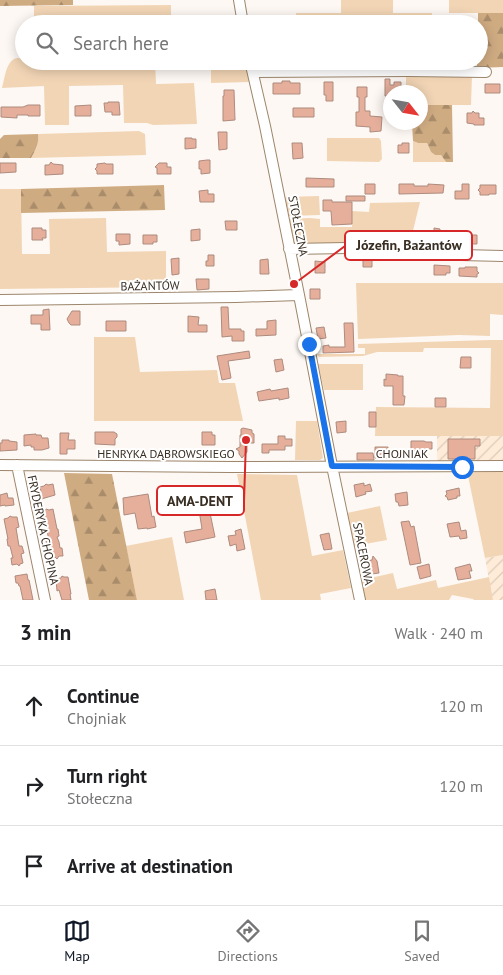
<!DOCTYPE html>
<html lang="en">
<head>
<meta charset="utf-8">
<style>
  :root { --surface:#fff; --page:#f2f2f2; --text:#202124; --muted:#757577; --line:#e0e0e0; --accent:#111827 }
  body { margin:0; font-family:"PT Sans",sans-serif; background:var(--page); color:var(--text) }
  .compass { position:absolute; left:383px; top:85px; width:45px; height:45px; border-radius:50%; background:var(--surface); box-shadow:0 2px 12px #0003; rotate:121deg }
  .stop { position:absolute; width:15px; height:15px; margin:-11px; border:4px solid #1a73e8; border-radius:50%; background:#fff }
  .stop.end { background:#1a73e8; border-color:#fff; box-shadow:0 1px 5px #0008 }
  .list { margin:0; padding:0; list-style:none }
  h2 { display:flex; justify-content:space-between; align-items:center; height:65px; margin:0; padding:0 20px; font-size:21px }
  h2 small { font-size:16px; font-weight:400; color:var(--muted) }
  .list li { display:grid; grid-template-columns:32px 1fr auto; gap:15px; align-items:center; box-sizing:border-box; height:80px; padding:0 20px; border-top:1px solid var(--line) }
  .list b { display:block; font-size:19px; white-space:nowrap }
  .list p { margin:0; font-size:16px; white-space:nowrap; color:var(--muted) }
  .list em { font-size:16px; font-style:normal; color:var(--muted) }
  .icon { flex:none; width:28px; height:28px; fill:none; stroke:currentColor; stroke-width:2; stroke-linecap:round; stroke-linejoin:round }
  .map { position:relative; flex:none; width:503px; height:600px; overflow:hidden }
  .search { position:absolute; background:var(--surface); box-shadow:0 2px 12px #0003; left:15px; right:15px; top:15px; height:55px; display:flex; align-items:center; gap:12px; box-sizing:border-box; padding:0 18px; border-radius:28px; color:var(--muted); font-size:19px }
  .sheet { height:305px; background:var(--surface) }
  nav { display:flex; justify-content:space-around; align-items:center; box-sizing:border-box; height:70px; border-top:1px solid var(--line); background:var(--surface); font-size:14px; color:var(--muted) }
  nav a { display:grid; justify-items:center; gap:2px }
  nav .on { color:var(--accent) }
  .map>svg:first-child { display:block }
</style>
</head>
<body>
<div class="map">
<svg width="503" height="600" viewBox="0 0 503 600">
  <defs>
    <pattern id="industrial-furrows" width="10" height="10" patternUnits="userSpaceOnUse" patternTransform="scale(1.25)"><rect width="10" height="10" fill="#ffecd8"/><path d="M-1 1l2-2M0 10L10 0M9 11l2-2" fill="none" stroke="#dbcbb9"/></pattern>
    <pattern id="forest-firs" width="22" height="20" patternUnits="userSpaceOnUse" patternTransform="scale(1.25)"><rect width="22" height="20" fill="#cfab82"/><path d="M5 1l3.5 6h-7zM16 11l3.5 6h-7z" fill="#a98c6a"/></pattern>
  </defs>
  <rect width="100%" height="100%" fill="#fdf8f3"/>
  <path fill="url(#industrial-furrows)" d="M437,436H503V463H437Z
    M503,555V600H493L485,558Z"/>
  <path fill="#f2d5b5" d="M341,0H393V13H432V24H296V13H341Z
    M449,0H503V13H449Z
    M171,5V24H34V6Z
    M17,58H24V61H155L156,84L194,83L197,124L153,125L147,123H124L123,85L69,86V125H45L44,86L2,88C5,78 6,60 17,58Z
    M211,61H245L249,82L211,83Z
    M369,61H431V68L370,67Z
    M406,75H472L471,105H421L420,92H406Z
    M139,131L145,134L146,155L31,158L37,147L38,134Z
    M327,138H379L381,141L382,159L379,162L327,161Z
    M413,141L418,143H427L431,152L435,155H441L446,162H413Z
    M0,189H21L22,254H50L49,219L106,218L107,252L166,251V287L0,289Z
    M319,196L320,215L289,216L285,197Z
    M420,202L410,243H294L289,219L310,218L320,219V227H352V211L369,212L370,203Z
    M356,283H503V315L490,314V336L459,335L358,339Z
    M94,337H135L140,372L217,370L219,383H235L243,421H94Z
    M490,340H503V436H375L376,407L490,408L491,348H424L423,352H377L363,356L319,357L317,354H365V348H358V344Z
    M318,364H363V390H324Z
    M296,421H317L323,458L320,460H295Z
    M467,471L503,472V555L485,558Z
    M237,474L297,475L312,556L343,550L351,588L320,594L321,600H261Z
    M380,506L387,540L354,546L347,513Z
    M172,537L184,600H137L126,546Z
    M393,573L397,589L436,580L438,588L489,577L493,600H474L473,599L452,595L449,600H365L361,580Z"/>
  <path fill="url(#forest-firs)" d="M0,0H73V5L0,6Z
    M478,13H503V67L477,68V61H479V24H478Z
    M421,105H452L453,162H446L441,155H435L431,152L427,143H418L413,141L412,123L420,122Z
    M38,134C39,144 36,149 31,158H0V139L4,135Z
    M164,185L165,210L21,213V189Z
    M64,473L112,474L137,600H89Z"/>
  <path fill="#e5af9b" stroke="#ae8b7e" d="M209,18H223V24H209Z
    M385,79H390V85H394V82H401V92H390V96H385Z
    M282,81H290V83H300V94H273V83H282Z
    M324,82H333V101H326V95H324Z
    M485,84H500V93H485Z
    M357,87H367V97H365V111H370V116L382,117L381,131L370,132V127L356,126V112H359V97H357Z
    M224,90H234L235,120L223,121V96H224Z
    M108,102H119L120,115H112V112H105L104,103H108Z
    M28,105H40V116H28V115H17V118L1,117V107H23Z
    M91,105V116H75V106Z
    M293,108H314V117H293Z
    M473,111L475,113H479V118H484V125H474V124L467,123V113H472Z
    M218,132H227V149L219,150Z
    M185,138H192V139H196V148L185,149Z
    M292,143H302L303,158L293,159Z
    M402,143H409V153H398V145H402Z
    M207,160H210V173L201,174V169H199V161Z
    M51,162L53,164L63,165V174L45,175V165H49Z
    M0,163H16V172L0,173Z
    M105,163L106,164H113V174H97V171L95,169L97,167V164Z
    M159,163H167V167H171V174H157V168L155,167Z
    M306,178L334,179V187H306Z
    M365,184H375V194H365Z
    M399,184H414V186H428V184L444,185L443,193L399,194Z
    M462,184H469V199H455V191H462Z
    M480,185H496V194H489V195H480V192L478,190L480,188Z
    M208,190V194H214V202H200L199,191Z
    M346,196H365V201H346Z
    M323,200H332V202H352V224L332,225L331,211H323Z
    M225,221H237V230H226Z
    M32,228H42V230H46V238H42L43,240H32Z
    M434,228L440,229V232H449V241H447V244H440V241H431L430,232H434Z
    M200,229V240L191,241V230Z
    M116,234H130V244L119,245V241H116Z
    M143,235H157V242H153V244H143Z
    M461,235H477V244H461Z
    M208,255H214V266H206V261H208Z
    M363,257H372V267H363Z
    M179,258V274L172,275L171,259Z
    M268,259L269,274H260V260Z
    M315,261L325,262V273H315Z
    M434,265L450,266V273H446V275H434Z
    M465,267H477V271L479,273L477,274V277L459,276V268H465Z
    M196,279H209V289L197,290Z
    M310,289H320V299H310Z
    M221,307H228L229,329H241V331H244V341H232V336L222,337Z
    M49,309L50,330H41V324H31V315H43V310Z
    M72,311H80V325H71L69,323L67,319Z
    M188,316L199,317L198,325H207V332H188Z
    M276,320V335L256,336V329H267V321Z
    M106,321H126V331H106Z
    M344,323H353L354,352L323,353V346L329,345V347H345Z
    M324,327L326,338L318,339L316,328Z
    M249,351L250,358L228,361L231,378L222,380L217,356Z
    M461,357H471V368H460Z
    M282,359L284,370L276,372L274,360Z
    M386,374L398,375V376H403V396H405L404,405H393V386H384V379L386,380Z
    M288,388L289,398L279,400V398L259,401L257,392L270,389L271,391Z
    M435,398H446V407H435Z
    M369,412H376V427H369Z
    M346,421V432L337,433L336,422Z
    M243,428L252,430V433L254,434V443H247V452L242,458L239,454V451L236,449L240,447V435H241V429Z
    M95,432H114L117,434V437L115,439V445L95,444Z
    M202,432H212V435H215V445H202Z
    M60,433H69L68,440H75V449H67V454H60Z
    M36,434V435H41L42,438H48L49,448L42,450H34V447H31V445L24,446V435Z
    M278,436H285V439H292V446H285V450H269V453H262V444H278Z
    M448,439H480V446H475V459H448Z
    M2,440H9V441L17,442V450L0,451V443H2Z
    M411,441H424L426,442H432V449H426L424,451H411Z
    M375,447H388V458H375Z
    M357,453H373L374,460H357Z
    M364,483V486L370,484L372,491L365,492L366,494L356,497L354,485Z
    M46,484L48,485L53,484L55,495L38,500L37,493L41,492L40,487L44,486Z
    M459,488L460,496H457V498L448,500L447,497L445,496L447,494L446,491Z
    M407,492L408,505L399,506L398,502H396L395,494Z
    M7,493L8,498H13L14,505L5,506V505L0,506V495Z
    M148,494L152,517L154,516L156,527L147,529V528L138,529L135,513L124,515L123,498Z
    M209,508L215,537L186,543L184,532L202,529L199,510Z
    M46,509L49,510L53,509L57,529H58L59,536L57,537L59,542L60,548H62L63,556H59L57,559L55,557L53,558L51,548L48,549L46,541L49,540L45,522H42L40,512L45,511Z
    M10,516L12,517H17L19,527L16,528L19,546H22L24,553L21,554L23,563L20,564L19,566L17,564L12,565L11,558H13L10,546H8L7,539H8L4,519L8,518Z
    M409,521L411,527L414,526L421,563L410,565L401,522Z
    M459,522L461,531L466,530L467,538L460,539L459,536L450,537L447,524Z
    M241,529L245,549L237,551L236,544L230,546L228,536L236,535L235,531Z
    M329,533L332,549L324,550L320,535Z
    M373,556L377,561L379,573L371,574L367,561L372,560Z
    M429,564L431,576L420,579L417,567Z
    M470,564L472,571H469L471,578L458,580L455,568Z
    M27,574L28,580H29L33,600H23L20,586H19L18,583H16L15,576Z
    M62,576L64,577H68L71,594H70L71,600H62L59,590L57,591L56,579L61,578Z
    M215,589L217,600H206L205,591Z"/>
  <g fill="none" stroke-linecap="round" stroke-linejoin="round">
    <defs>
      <path id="minor" d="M239,0L243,24
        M250,61L265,126L299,295L332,466L360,600
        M253,72L409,71L486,72
        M289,249L405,247C411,248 414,253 420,254L503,256
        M0,300L236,297L299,295
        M0,465L229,467L503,466
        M17,465L45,600"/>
    </defs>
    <use href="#minor" stroke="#9d866c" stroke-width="12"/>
    <use href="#minor" stroke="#fff" stroke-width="10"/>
  </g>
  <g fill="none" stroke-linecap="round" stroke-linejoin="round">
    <path stroke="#1a73e8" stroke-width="6" d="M309,344L332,466L462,467"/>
  </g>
  <g text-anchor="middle" stroke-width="4" stroke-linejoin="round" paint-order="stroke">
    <g font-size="12" fill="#382e23" stroke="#fff">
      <text transform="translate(298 226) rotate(79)" y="4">STOŁECZNA</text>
      <text transform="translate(150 286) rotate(-1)" y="4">BAŻANTÓW</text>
      <text x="166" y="458">HENRYKA DĄBROWSKIEGO</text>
      <text x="402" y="458">CHOJNIAK</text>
      <text transform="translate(43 530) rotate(78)" y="4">FRYDERYKA CHOPINA</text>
      <text transform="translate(363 554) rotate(79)" y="4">SPACEROWA</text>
    </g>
  </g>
  <path fill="none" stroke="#d62828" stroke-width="2" d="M294 284L345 246M246 440L244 501"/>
  <g fill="#d62828" stroke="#fff" stroke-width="2">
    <circle cx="294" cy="284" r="5"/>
    <circle cx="246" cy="440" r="5"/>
  </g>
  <g fill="#fff" stroke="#d62828" stroke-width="2">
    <rect x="345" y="231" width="127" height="29" rx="5"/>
    <rect x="157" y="486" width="87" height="29" rx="5"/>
  </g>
  <g font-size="14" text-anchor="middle" font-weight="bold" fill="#382e23">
    <text x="409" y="250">Józefin, Bażantów</text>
    <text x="200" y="506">AMA-DENT</text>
  </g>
</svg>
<svg class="compass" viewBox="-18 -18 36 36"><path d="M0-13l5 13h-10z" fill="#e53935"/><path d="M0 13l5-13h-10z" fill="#757577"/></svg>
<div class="stop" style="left:462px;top:467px"></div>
<div class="stop end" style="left:309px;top:344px"></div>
<div class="search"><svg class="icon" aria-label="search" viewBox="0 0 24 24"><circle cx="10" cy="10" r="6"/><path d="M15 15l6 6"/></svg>Search here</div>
</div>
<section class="sheet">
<h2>3 min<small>Walk · 240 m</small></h2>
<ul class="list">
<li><svg class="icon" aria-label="ahead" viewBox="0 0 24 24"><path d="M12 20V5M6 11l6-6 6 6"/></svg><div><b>Continue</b><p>Chojniak</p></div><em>120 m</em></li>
<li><svg class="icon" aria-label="right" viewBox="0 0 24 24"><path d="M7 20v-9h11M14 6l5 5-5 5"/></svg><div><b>Turn right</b><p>Stołeczna</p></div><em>120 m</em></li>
<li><svg class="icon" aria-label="arrive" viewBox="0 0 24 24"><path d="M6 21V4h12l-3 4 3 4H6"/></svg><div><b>Arrive at destination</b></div></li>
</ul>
</section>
<nav>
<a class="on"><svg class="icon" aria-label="map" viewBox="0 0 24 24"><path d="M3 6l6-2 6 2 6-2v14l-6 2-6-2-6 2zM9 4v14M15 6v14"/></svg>Map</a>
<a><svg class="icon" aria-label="directions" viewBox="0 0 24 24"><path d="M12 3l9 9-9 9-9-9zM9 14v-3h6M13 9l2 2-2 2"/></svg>Directions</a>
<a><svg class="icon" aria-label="saved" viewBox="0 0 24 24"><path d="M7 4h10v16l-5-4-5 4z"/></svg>Saved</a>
</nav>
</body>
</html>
